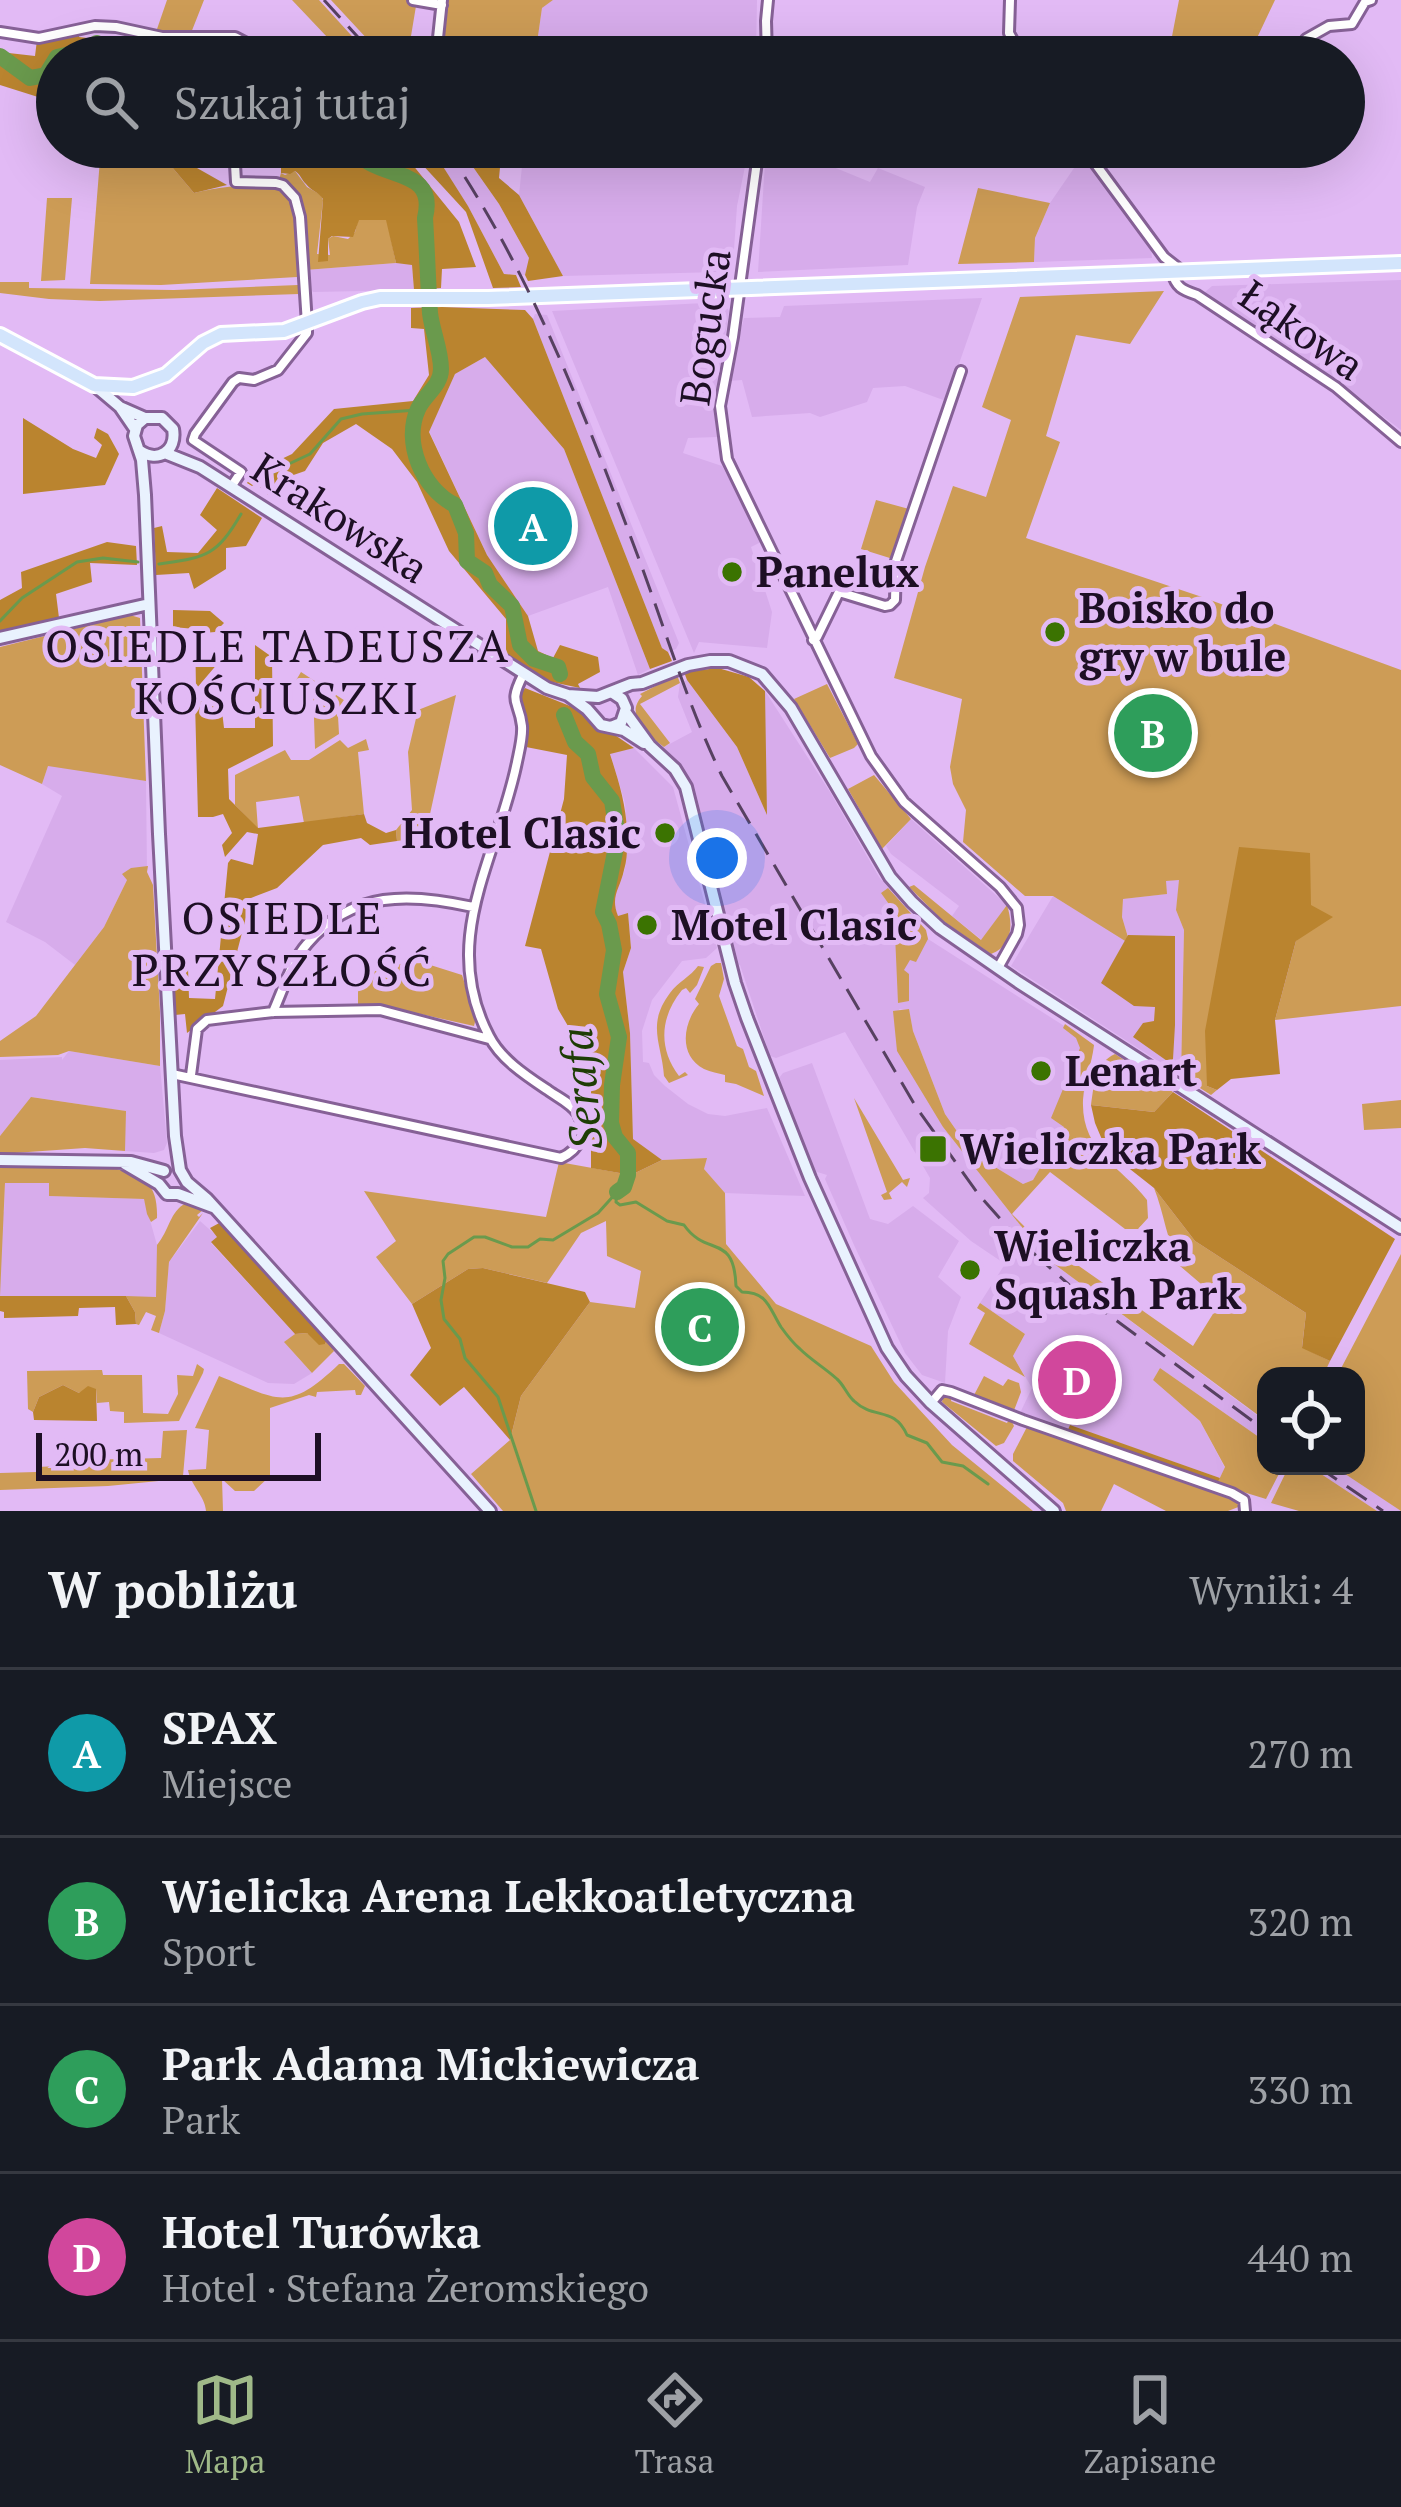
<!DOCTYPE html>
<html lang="pl">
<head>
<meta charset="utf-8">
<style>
  :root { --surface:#171b24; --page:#242831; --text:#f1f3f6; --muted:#9ea1a6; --line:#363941; --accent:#9fb988 }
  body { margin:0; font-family:"PT Serif",serif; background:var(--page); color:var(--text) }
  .controls { position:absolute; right:36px; bottom:36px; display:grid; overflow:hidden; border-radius:24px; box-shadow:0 12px 48px #0002 }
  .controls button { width:108px; height:108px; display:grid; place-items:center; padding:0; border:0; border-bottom:3px solid var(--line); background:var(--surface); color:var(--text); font:60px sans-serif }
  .scale { position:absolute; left:36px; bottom:30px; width:285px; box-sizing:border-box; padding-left:12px; border:6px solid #1d0f24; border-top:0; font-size:33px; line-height:42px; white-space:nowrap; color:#1d0f24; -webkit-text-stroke:9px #e2baf5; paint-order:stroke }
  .you { position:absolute; left:717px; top:858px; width:42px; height:42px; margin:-30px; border:9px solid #fff; border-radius:50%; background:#1a73e8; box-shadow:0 0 0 18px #1a73e833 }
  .badge { display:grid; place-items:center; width:78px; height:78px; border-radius:50%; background:var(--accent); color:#fff; font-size:39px; font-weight:700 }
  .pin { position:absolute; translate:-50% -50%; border:6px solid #fff; box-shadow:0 3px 12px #0006 }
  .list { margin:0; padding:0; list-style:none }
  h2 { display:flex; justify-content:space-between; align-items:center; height:156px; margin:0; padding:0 48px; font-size:51px }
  h2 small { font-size:39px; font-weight:400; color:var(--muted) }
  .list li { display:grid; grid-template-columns:78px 1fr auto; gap:36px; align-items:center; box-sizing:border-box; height:168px; padding:0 48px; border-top:3px solid var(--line) }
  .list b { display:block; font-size:45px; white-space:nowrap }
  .list p { margin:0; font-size:39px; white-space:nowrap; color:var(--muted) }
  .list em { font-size:39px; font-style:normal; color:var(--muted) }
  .icon { flex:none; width:66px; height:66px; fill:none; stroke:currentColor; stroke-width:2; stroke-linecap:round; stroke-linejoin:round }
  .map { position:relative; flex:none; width:1401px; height:1511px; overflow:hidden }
  .search { position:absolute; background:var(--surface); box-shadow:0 12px 48px #0002; left:36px; right:36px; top:36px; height:132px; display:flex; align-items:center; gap:30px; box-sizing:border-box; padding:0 42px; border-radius:66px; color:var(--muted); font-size:45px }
  .sheet { height:828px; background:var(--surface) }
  nav { display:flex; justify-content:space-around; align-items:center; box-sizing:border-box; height:168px; border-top:3px solid var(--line); background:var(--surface); font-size:33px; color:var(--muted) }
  nav a { display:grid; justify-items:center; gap:6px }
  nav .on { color:var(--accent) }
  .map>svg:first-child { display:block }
</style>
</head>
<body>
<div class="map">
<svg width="1401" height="1511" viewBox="0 0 1401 1511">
  <rect width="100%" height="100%" fill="#e2baf5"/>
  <path fill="#d7aceb" d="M553,0H757L756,57H535L542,8Z
    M454,147H459L499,204L530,260L525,275L504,274L468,206L436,156L445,155Z
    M524,147H749L737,206L733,264L719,272L563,276L519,195Z
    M766,147L826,164L870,182L878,168L925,187L917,207L908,265L758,272Z
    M1083,155L1151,248L1152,258L1034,262L1035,238L1050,203Z
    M396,263L412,264L414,290L313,292L308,285L305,270Z
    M1401,280V430L1321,370L1205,292L1212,286Z
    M982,298L946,401L905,386L873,388L867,402L820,417L810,413L752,417L742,380L728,381L744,318L780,317L784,306Z
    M723,302L729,311L714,410L717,437L688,438L683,453L722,466L763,541L751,547L772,612L767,648L699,642L694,653L552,311Z
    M535,314L547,315L679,643L676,649L668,652L662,648L533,319Z
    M485,357L564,449L650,669L638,675L608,587L528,616L487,555L429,431L455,374Z
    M687,680L737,747L765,810V691L830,792L879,877L925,929L928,939L1094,1045L1083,1098L1033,1180L1023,1184L972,1153L945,1114L913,1031L909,1010L899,1009L943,1127L1046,1258L1266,1422V1442L1160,1368L1153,1380L1200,1421L1225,1468L1220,1478L1071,1426L1067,1432L1020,1413L1032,1388L1013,1356L1025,1334L980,1303L1005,1264L971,1241L923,1198L929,1193L930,1178L845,1032L776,1058L770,1056L740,965L737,964L697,802L687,776L664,747L692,732L678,697L680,683Z
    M634,748L673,787L717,948L706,958L682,961L652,1000L642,1031L643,1062L649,1063L654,1075L665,1086L688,1104L708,1114L725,1116L767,1108L805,1196L725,1193L704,1169L706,1158L662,1160L633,1140L630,1033L623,972L631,948L628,915L618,917L614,906V892L623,875L626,864L627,833L625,803L610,753Z
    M48,765L146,781L147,872L127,880L104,927L75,965L45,942L6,922L62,796L42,784Z
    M911,819L1007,905L982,940L952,916L959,906L891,854L886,846Z
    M1180,879L1176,910L1184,930L1181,1076L1011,966L1053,896L1130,943L1122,917L1123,899L1166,894V881Z
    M69,1051L160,1066L167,1143L164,1150L154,1153L125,1151V1111L32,1097L0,1136V1060L62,1057V1060Z
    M812,1063L870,1219L888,1224L913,1206L959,1241L938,1277L961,1297L948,1331L945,1383L922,1375L905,1353L854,1245L825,1179L827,1175L814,1171L779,1078L783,1073Z
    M5,1183H50V1196L144,1199L157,1245V1297L0,1296V1213L4,1212Z
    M200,1221L218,1237L211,1243L295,1334L285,1343L312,1373L294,1384L268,1383L159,1333L165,1311L169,1262Z
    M1301,1466H1333L1401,1511H1366Z"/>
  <path fill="#cd9c56" d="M167,0H204L191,33L156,32Z
    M292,0H319L371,57H346Z
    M331,0H417L410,42L432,46V57H384Z
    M447,0H553L542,8L535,57H441L442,22Z
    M1179,0H1275L1248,57H1168Z
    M101,147H155L194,193C215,188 284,175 294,201C301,219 296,257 297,277L161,285L90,284Z
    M295,171L307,187L321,195L323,200L317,254L330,255L328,239L333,236L348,239L355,232L358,220H387L396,263L305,270L297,196L290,186L279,180L281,173L285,175Z
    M978,188L1050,203L1035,238L1034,262L958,264Z
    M47,198H72L65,280L41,281Z
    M0,282H29V288L174,290L298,285L299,294L100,301L49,299L0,293Z
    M1164,291L1130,344L1076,335L1046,436L1060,442L1026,538L1202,597L1401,670V1006L1275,1020L1296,941L1311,906L1207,1086L1217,1090L1211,1095L1181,1076L1184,930L1176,910L1179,880L1166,881L1167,894L1123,899L1122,917L1130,944L1053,896H1025L963,842L966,810L953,784L950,767L962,699L894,678L925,567L953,486L986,497L1011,420L982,407L1020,297Z
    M876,500L909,509L893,559L861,549Z
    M130,615L140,618L146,781L48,766L42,784L0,765V647Z
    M301,672L356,708L338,716L339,734L315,749L313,688L292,687Z
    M677,675L680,683L640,704L670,743L664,747L648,735L650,733C638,721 629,711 642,696L640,694Z
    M827,684L858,744L854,748L830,758L794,699Z
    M456,695L425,837L397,841L396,830L412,810L408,752L418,710Z
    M366,739L369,750L358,752L364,814L304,823L299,796L256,802L258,829L235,805V775L285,750L291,760H309L340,740L348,748Z
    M874,775L911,819L882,849L848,789Z
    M148,866L147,872L153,885L160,1012V1066L69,1051L58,1055L0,1057V1041L36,1016L104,927L127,880L122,874L131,868Z
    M914,885L981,940L1007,905C1013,924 1013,946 991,954L943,921L909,887Z
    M888,888L926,930L928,939L916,962L910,960L904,970L909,974V1001L898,1003L895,934L889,932L891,907L881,893Z
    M424,963L462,975L476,1018L474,1026L389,1007L358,1006V985C380,963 393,964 424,963Z
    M716,963H721L724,979L719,996L737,1046L743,1049L749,1067L756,1071L764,1096L736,1084L725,1082V1075C718,1073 711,1072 704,1069C678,1055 683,1023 699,1004L695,999L711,966Z
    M698,966L704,967L697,985L690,993L686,988L682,990C660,1017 658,1048 679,1076L685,1072L688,1075L669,1083L664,1076C662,1044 646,1025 670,993C678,982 691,976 698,966Z
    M909,1009L913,1031L945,1114L972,1153L1023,1184L1033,1180L1064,1127L1051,1118L1080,1048L1076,1038L1063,1028L1065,1024L1094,1045C1092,1064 1084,1081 1083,1100C1081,1152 1120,1165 1147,1200L1148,1218L1138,1229H1125L1050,1172L1012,1214L1029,1231L1193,1346L1221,1301L1180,1266C1167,1242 1164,1213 1154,1188L1195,1241L1306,1313L1302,1347L1330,1361L1323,1376H1266V1421L1046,1258L943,1127L897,1051L893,1011Z
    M1115,1054L1173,1092L1154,1112L1091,1105C1094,1085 1095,1063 1115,1054Z
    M31,1097L126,1111L125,1151L85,1148L0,1154V1136Z
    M854,1098L903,1180L910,1178L907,1187L902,1182L889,1193L892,1199L884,1200L881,1195L887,1192Z
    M1401,1100V1128L1364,1130L1362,1104Z
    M707,1158L704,1169L725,1193L726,1244L776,1304L871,1346L894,1382L952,1445L1033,1511H503L471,1474L510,1440L521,1396L590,1302L635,1308L641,1271L607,1256L606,1221L581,1233L547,1283L483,1268L468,1269L412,1304L376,1257L396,1241L364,1191L546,1217L559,1162L631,1175L662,1160Z
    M0,1168H113C145,1176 158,1184 157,1218L151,1222L147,1214L144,1199L49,1196V1183H5L0,1296Z
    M186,1203L203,1210L197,1215L199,1217L203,1213L169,1262L165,1311L159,1333L151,1330L156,1316L146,1312L139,1325L136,1324L135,1312L126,1296L156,1297L157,1245C169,1231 170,1211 186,1203Z
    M1401,1254V1511L1333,1466H1356V1376H1337Z
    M980,1303L1025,1334L1013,1356L1025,1377L969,1344L985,1313L977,1308Z
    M307,1333L325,1344L327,1340L334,1351L312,1373L284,1342L295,1334Z
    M197,1364L204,1369L203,1373L179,1421L124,1423V1412L110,1411L109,1402L97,1403L96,1389L79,1393L63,1385L39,1397L33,1412L28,1409L27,1371L102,1370L103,1375H142L143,1413L168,1414L178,1394L177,1375L193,1376Z
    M339,1364H344L365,1386L361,1395H356L355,1390L317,1392L316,1397L309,1395L270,1408V1476L254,1491H235L222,1479L223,1511H206C205,1496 191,1486 188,1470L206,1469L209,1430L195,1428L219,1376C279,1400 288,1413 339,1364Z
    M1160,1368L1266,1442V1466H1283L1266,1499L1217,1484L1225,1467L1200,1421L1153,1380Z
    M984,1376L1003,1386L1008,1379L1019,1383L1021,1392L1013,1413L973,1397Z
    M950,1394L952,1395L951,1401L1007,1423L1010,1418L1014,1426L1004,1443L996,1446L942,1402L943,1397Z
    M1028,1425L1221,1492L1237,1499L1241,1506L1228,1511H1166L1114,1484L1101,1511H1066L1063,1503L1013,1461V1454Z
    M187,1430L183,1476L179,1479L108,1486L0,1490V1473L36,1472L37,1467L82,1465L83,1460L161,1458L163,1431Z
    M1289,1466H1309L1377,1511H1299L1271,1503Z"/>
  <path fill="#ba842f" d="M79,32V37L113,41L115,39L161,46L173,41H219L225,43L237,57H57V103L0,85V52L35,56L37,40Z
    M155,147H187L197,168L227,185L194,193Z
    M281,147H382L409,155L412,164L459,222L476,267L442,269L441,288L414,290L412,265L396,263L386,220H359L353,237L332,236L328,239V261L318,262L323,199C319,192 311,191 306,184C301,179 301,175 295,171L290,174L281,173Z
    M424,147H440L445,155L437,157L468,206L504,274L516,275L521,287L493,288L466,212L419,161L418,150Z
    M459,147H502L499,178L519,195L563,276L528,281L525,275L529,258L499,204Z
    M442,307L525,310L533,319L662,648L668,652L672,661L650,669L564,449L485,357L455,374L429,432L487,555L528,616L538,651L553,658L560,645L598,657L600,672L578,684L580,688L547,681L506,656V619L449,551L417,482L392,449L356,424L323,443L305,471L282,479L267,495V491L255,484L252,486L247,483L254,472L292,454L334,409L413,401L429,375L424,329L411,328V308Z
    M23,418L73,449L96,458L102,445L94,438L97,428L108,434L119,454L105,485L23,494Z
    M217,488L262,518L246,546L226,548V569L194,589L189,573L156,575L154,528L162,526L167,552L198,553L217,530L200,515Z
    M107,542L136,546L137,565L90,563L92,582L56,594L59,618L0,631V600L22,588L21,572Z
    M173,610L210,611L224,623L215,632L203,633L204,656H219V662L196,689L195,629L173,627Z
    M255,645L272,657L273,746L228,769L229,799L258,828L364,814L367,823L386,833L396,830L397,841L370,845L361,838L323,845L277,888L251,898L223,1006L187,1033L185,1014L175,1015L172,968H188L189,998L215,999L228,863L231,859L253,865L258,834L247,832L225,857L222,845L232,833L223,814L213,817H198L195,702L202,701L222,711L224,728H255Z
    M718,668L749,677L765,691L767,815L737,747L687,680L684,672Z
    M525,688L575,708L634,748L610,754C618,779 626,804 627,831C627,843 628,858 624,870C620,889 610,896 618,916L628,913L631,948L623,972L630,1033L633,1139L662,1160L631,1175L591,1168V1044L568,1026L558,1009L541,949L525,946L564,799L567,755L526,747V717L519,697Z
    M1239,847L1310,853L1311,905L1333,917L1296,941L1275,1020L1280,1074L1231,1079L1217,1090L1207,1086L1205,1031Z
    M1128,935L1175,936V1025L1173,1059L1170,1063L1133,1037L1143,1023L1154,1021L1155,1007L1134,1006L1101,983Z
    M1173,1092L1395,1239L1330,1361L1302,1348L1306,1313L1195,1241L1154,1188L1121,1162L1103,1142L1095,1123L1091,1105L1154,1112Z
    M223,1221L327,1340L325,1344L319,1345L307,1333L295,1334L211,1242L217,1237L210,1228Z
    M483,1268L585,1292L590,1302L521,1396L510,1440L464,1387L440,1406L410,1375L431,1348L412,1304L468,1269Z
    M0,1296H126L135,1312L136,1324L116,1325L115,1307L79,1308L78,1316L4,1318V1312L0,1311Z
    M63,1385L79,1393L88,1386L96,1389L97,1421L34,1420L33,1412L39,1397Z
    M1070,1425L1220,1478L1217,1484L1067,1432Z"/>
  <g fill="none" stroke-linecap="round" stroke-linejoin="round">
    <path stroke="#6a9a4d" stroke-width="3" d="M264,479L276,470L310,454L341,419L362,414L417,410
      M159,564C206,557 216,557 241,514
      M0,621L22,598L77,562L103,558L138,562
      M536,1511L498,1397L465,1358L460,1339L444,1319L441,1300L445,1278L443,1261L448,1254L474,1237H485L512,1247H528L540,1239L553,1240L598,1213L617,1192L616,1202L620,1205L636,1202L667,1221L684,1225C707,1258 734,1232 736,1286L742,1292C768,1292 769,1308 781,1327C786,1334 793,1343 800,1349C811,1360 825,1368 837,1379C844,1385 847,1395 854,1401C874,1420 894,1406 907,1435L927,1443L942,1462L963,1466L988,1484"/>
    <path stroke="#6a9a4d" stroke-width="16" d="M0,56L30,78L46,75L57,57L79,52L97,43L115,51L135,48L170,54L215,51L226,52L231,57
      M351,147C377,183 438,164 425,218C427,250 428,282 430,313C432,331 441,350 441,369C441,386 425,394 418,409C403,442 422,489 455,505L466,533L467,561L485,573L490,585L512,606L520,645L534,659L558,667L560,674
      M564,715L575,742L588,754L593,777L612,801L618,837L603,912L609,924L614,950L607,994L619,1037L612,1085L611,1123L615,1137L628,1153V1175L624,1187L617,1192"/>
    <defs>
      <path id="street" d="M413,0L442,5
        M1010,0L1009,33L1022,57
        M0,32L39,38L95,26L116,27L162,37H235L256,48L264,57
        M436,57L442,0
        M767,57L766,21L768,0
        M1300,57L1306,39L1329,26L1352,24L1365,2L1371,0
        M388,147H411
        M759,147L733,337L720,406L727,459L871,756L904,802L1000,887L1017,908L1019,925L1017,934L998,968
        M1083,147L1164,257L1178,268
        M1295,147L1296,154
        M1172,272C1176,288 1183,290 1197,295L1336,387L1401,442
        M231,487L241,472L193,440L195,434L233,382L239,378L254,380L278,370L307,333V324L300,217L295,198L283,185L276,183L236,182L235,164
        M813,640L817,637L839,592L885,606L890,605L895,600L896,561L961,371
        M273,1012C283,990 291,962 307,944C352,890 411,893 473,907
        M172,1074L561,1158C579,1150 588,1132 578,1114C572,1104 559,1098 549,1091C528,1077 501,1060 489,1036C438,939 498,857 517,762C519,752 523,737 522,726C519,699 508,705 523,675
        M191,1075L197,1029L207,1020L273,1012L380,1010L489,1039
        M931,1403L942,1390L951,1392L1023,1420L1232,1493L1244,1500L1245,1511"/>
      <path id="secondary" d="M94,385L120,407L135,429
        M120,407L145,418H162L173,429C177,451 158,463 140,451
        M145,418L137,425L134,436L142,460L145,495L159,834L175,1136L180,1170L187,1182L207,1199L490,1511
        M165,453L200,467L547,688L568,695L598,697L631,684L642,683L688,665L710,661H729L762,674L791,708L890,877L912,902L940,928L1018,982L1401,1228
        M0,638L149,604
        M568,695L587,709L601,725L624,730L644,743
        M626,713L650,746L675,769L686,787L735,983L747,1018L810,1178L887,1348L906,1376L931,1403L1054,1511
        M611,727L621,723L626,708L622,699L613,693
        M0,1160L131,1162L164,1171
        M125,1164L159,1184L167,1194H178L213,1207"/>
      <path id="primary" d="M0,335L94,385L133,387L166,375L203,343L221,334L284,331L362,302L380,298H488L1401,263"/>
    </defs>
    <use href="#street" stroke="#866196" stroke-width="14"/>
    <use href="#secondary" stroke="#866196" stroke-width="16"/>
    <use href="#primary" stroke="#fff" stroke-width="18"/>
    <use href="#street" stroke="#fff" stroke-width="8"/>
    <use href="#secondary" stroke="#e9f2fe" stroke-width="10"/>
    <use href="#primary" stroke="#d3e5fc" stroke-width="12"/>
    <path stroke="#574161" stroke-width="3" stroke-dasharray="24 12" stroke-linecap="butt" d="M324,0L376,57
      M445,147C533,275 589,425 643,570C668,639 690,710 722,776L916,1107L979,1195L1022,1243L1075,1290L1266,1431
      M1317,1466L1383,1511"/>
  </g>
  <g fill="#3b7301" stroke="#e2baf5" stroke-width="4.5">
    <circle cx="732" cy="572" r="12"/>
    <circle cx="1055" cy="632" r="12"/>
    <circle cx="665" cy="833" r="12"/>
    <circle cx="647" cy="925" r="12"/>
    <circle cx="1041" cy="1071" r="12"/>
    <rect x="918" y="1134" width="30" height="30" rx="6"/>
    <circle cx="970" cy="1270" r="12"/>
  </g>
  <g text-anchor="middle" stroke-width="10" stroke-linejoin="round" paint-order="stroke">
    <g font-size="42" fill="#1d0f24" stroke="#e2baf5">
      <text transform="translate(705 327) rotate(-82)" y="15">Bogucka</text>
      <text transform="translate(1302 330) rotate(35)" y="15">Łąkowa</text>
      <text transform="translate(340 518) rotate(33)" y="15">Krakowska</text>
    </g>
    <g font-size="42" font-weight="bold" fill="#1d0f24" stroke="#e2baf5" text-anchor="start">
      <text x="756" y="587">Panelux</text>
      <text x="1079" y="623">Boisko do<tspan x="1079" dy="48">gry w bule</tspan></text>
      <text x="641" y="848" text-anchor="end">Hotel Clasic</text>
      <text x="671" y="940">Motel Clasic</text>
      <text x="1065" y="1086">Lenart</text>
      <text x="960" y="1164">Wieliczka Park</text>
      <text x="994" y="1261">Wieliczka<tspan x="994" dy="48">Squash Park</tspan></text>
    </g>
    <g font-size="45" letter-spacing="3" fill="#1d0f24" stroke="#e2baf5">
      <text x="278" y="662">OSIEDLE TADEUSZA<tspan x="278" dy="52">KOŚCIUSZKI</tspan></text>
      <text x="283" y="934">OSIEDLE<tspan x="283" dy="52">PRZYSZŁOŚĆ</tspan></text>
    </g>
    <g font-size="45" font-style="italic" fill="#1e3d05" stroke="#e2baf5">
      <text transform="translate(581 1089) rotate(-95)" y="16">Serafa</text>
    </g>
  </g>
</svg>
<div class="controls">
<button><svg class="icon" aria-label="locate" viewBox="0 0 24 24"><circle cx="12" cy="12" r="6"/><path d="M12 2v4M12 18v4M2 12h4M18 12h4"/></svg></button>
</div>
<div class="scale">200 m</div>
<div class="you"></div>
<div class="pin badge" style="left:533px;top:526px;background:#0f9aa8">A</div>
<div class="pin badge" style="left:1153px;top:733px;background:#2e9e5b">B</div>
<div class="pin badge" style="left:700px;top:1327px;background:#2e9e5b">C</div>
<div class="pin badge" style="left:1077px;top:1380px;background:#d1479c">D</div>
<div class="search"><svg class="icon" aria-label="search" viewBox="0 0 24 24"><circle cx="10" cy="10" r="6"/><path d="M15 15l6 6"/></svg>Szukaj tutaj</div>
</div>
<section class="sheet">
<h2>W pobliżu<small>Wyniki: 4</small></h2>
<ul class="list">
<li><span class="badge" style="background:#0f9aa8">A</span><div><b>SPAX</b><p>Miejsce</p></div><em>270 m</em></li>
<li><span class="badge" style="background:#2e9e5b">B</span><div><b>Wielicka Arena Lekkoatletyczna</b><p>Sport</p></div><em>320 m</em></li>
<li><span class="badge" style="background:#2e9e5b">C</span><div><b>Park Adama Mickiewicza</b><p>Park</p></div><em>330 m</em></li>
<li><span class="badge" style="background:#d1479c">D</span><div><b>Hotel Turówka</b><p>Hotel · Stefana Żeromskiego</p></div><em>440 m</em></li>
</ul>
</section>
<nav>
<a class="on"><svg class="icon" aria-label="map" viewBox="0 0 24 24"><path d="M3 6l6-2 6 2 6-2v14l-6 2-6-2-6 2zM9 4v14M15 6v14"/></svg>Mapa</a>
<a><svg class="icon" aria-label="directions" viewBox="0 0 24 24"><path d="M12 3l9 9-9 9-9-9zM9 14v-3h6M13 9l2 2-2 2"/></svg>Trasa</a>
<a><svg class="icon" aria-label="saved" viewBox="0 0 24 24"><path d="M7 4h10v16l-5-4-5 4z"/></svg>Zapisane</a>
</nav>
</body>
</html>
